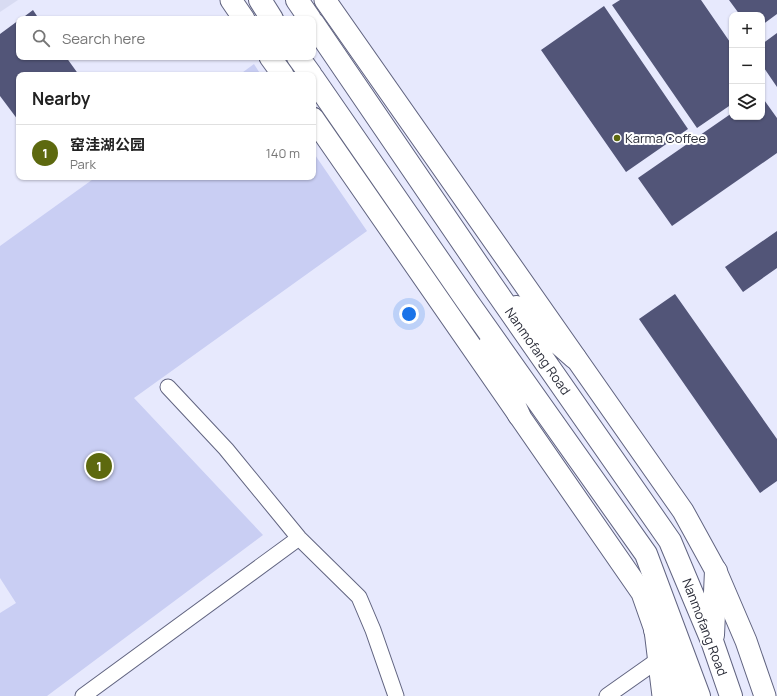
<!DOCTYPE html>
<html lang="en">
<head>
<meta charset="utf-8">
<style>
  :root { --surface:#fff; --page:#f2f2f2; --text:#222; --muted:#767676; --line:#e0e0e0; --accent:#5d690f }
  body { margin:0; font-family:Manrope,"Noto Sans SC",sans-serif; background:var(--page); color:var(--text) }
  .controls { position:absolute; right:12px; top:12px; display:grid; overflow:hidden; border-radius:8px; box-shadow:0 1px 3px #0004 }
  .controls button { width:36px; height:36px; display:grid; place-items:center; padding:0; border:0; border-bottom:1px solid var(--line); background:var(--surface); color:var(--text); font:20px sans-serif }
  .you { position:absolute; left:409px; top:314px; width:14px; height:14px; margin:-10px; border:3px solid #fff; border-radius:50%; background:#1a73e8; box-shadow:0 0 0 6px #1a73e833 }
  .badge { display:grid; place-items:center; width:26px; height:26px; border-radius:50%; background:var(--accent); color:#fff; font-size:13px; font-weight:700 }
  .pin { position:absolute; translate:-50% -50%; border:2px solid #fff; box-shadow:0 1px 4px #0006 }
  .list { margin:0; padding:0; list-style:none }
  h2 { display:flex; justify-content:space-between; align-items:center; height:52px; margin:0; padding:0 16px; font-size:17px }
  h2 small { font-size:13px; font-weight:400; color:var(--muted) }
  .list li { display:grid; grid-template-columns:26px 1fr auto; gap:12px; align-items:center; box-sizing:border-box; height:56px; padding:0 16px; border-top:1px solid var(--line) }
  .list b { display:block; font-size:15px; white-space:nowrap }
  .list p { margin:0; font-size:13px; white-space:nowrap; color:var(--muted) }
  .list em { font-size:13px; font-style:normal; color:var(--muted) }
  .icon { flex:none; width:22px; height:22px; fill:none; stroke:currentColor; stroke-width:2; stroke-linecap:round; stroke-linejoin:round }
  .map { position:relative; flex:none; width:777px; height:696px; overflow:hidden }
  .search { position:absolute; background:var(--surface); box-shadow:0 1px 3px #0004; left:16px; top:16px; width:300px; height:44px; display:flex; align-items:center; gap:10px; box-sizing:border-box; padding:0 14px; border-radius:8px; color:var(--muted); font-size:15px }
  .panel { position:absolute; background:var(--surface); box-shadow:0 1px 3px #0004; left:16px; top:72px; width:300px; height:108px; border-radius:8px }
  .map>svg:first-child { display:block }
</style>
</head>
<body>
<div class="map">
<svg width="777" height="696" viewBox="0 0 777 696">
  <rect width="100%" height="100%" fill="#e7e9fd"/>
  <path fill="#d8dbf2" d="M0,0H18L0,12Z"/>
  <path fill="#c9cef3" d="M254,64L261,75H239Z
    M313,152L367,231L134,398L263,535L47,696H0V613L16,603L0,578V246L96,177H313Z"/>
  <path fill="#525578" d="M620,0H701L732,45V104L697,128L612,5Z
    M729,0H777V14L762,25V15H740Z
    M604,6L688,129L626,172L541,50Z
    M33,10L39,19H21Z
    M19,20V57H66L79,75H19V119L18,120L0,96V34Z
    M777,33V87L762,65V44Z
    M762,97L777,118V153L672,226L638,178L732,113V117H762Z
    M777,231V268L743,292L725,267Z
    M675,294L777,439V481L760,493L639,319Z"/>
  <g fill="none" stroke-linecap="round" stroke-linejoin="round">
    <defs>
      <path id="street" d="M168,387L226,449L299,538L359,597L373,630L396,696
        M83,696L299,538
        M607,696L658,660"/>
      <path id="secondary" d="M231,0L244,19
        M325,0L683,511L716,571L746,641L765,696
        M270,57L283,75
        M313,118L642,593L655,630L663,696"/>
      <path id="primary" d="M260,0L272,19
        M297,0L310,19
        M313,23L491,284L670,541L712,641L731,696
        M298,57L311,75
        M313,78L467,301L646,554L699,696
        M517,307L575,358
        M488,347L519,415
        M655,630L681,696
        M713,635L716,571"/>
    </defs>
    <use href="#street" stroke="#616480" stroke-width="17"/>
    <use href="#secondary" stroke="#616480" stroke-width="23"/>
    <use href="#primary" stroke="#616480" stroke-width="24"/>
    <use href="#street" stroke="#fff" stroke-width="15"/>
    <use href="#secondary" stroke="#fff" stroke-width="21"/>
    <use href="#primary" stroke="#fff" stroke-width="22"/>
  </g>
  <circle fill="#5d690f" stroke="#fff" stroke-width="1.5" cx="617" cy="138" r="4"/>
  <g text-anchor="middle" stroke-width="4" stroke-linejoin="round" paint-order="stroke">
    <g font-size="13" fill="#2a2c38" stroke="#fff" text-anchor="start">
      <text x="625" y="143">Karma Coffee</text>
    </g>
    <g font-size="13" fill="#2a2c38" stroke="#fff">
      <text transform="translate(538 351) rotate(55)" y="5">Nanmofang Road</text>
      <text transform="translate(705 627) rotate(69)" y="5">Nanmofang Road</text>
    </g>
  </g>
</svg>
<div class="controls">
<button>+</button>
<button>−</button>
<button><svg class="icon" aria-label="layers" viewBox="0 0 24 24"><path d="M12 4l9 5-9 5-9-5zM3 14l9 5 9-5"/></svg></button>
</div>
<div class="you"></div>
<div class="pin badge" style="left:99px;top:466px">1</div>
<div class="search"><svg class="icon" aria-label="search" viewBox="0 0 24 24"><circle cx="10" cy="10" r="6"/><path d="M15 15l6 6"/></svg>Search here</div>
<section class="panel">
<h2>Nearby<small></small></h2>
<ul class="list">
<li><span class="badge">1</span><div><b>窑洼湖公园</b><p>Park</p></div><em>140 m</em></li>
</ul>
</section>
</div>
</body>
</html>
